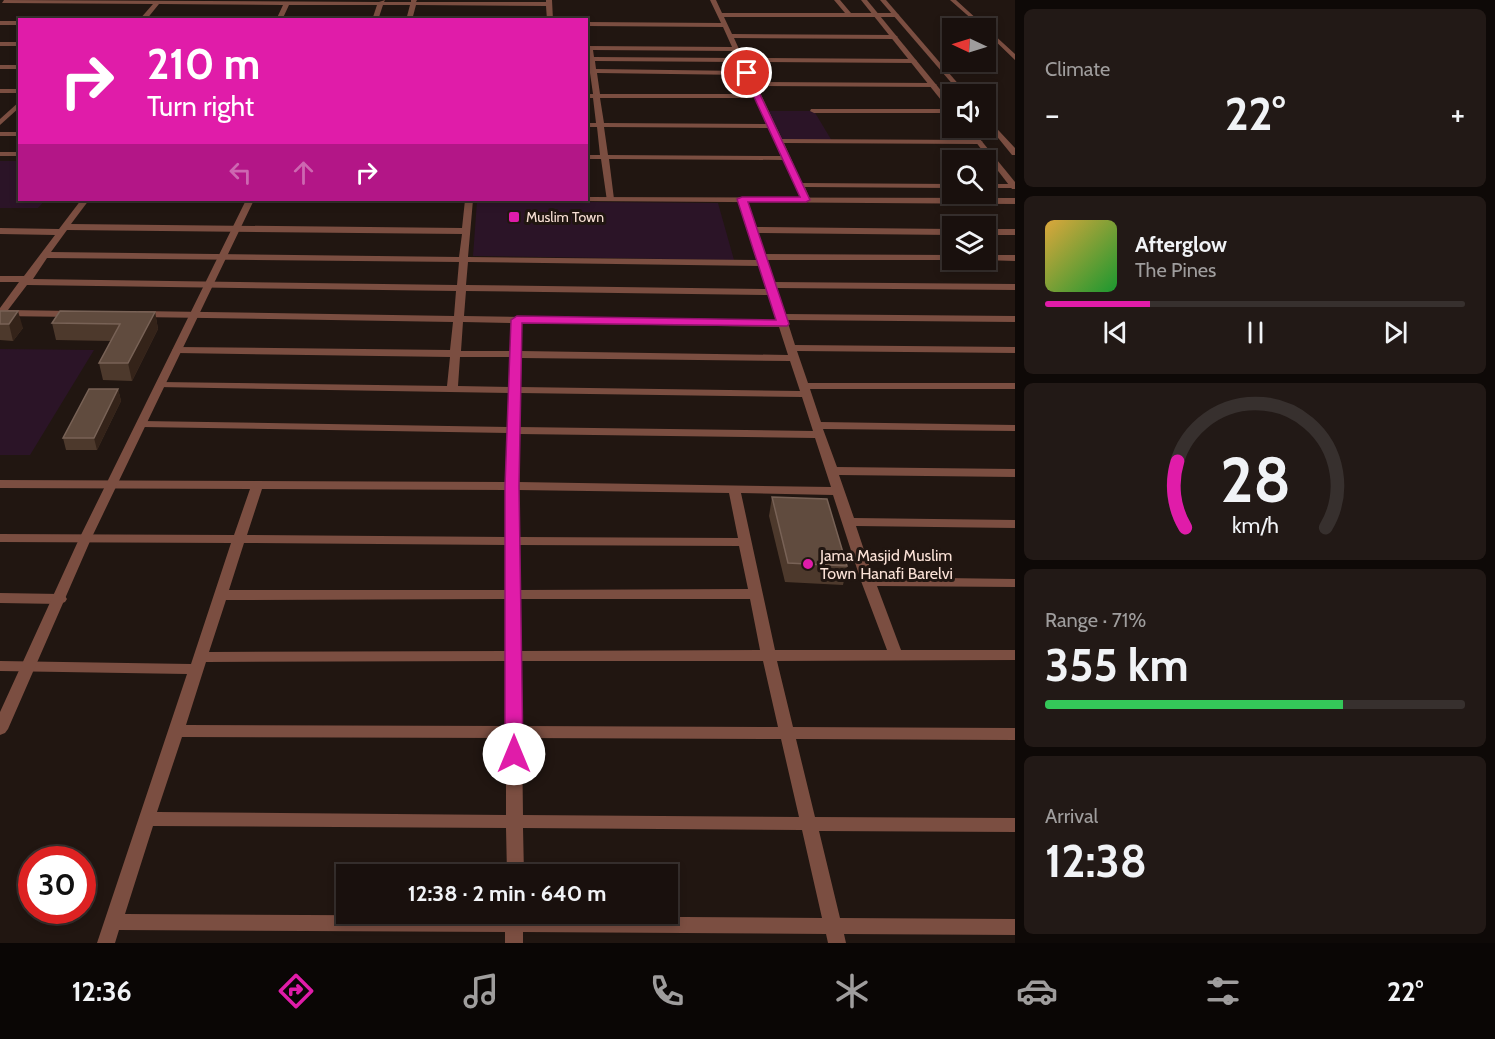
<!DOCTYPE html>
<html lang="en">
<head>
<meta charset="utf-8">
<style>
  body { margin:0; font-family:Cabin,sans-serif; background:#221916; color:#f1f3f6; height:100vh; display:flex; flex-direction:column; font-size:22px; white-space:nowrap }
  * { box-sizing:border-box; margin:0 }
  p { font-size:20px; color:#9f9d9d }
  .icon { flex:none; width:33px; height:33px; fill:none; stroke:currentColor; stroke-width:2; stroke-linecap:round; stroke-linejoin:round }
  .map { position:relative; flex:1; overflow:hidden }
  .side { display:flex; flex-direction:column; gap:9px; padding:9px; background:#0e0907; width:480px }
  .side>* { flex:none }
  .top-card { position:absolute; left:18px; top:18px; width:570px; height:183px; border-radius:0px; box-shadow:0 3px 9px #0003,0 0 0 2px #37302e; background:#e01ca9; color:#fff; overflow:hidden }
  .needle { width:39px; rotate:274deg }
  .tools { position:absolute; left:942px; top:18px; display:grid; gap:12px }
  .tools a { display:grid; place-items:center; width:54px; height:54px; border-radius:0px; background:#19100d; box-shadow:0 3px 9px #0003,0 0 0 2px #37302e; font-size:30px }
  .speed { position:absolute; left:18px; top:846px; display:flex; gap:12px; font-size:30px; font-weight:700; text-align:center }
  .speed>* { display:grid; place-content:center; width:78px; height:78px; border-radius:50%; background:#19100d; box-shadow:0 3px 9px #0003,0 0 0 2px #37302e; line-height:1 }
  .speed .limit { border:9px solid #d22; background:#fff; color:#111 }
  .pin { position:absolute; display:grid; place-items:center; width:51px; height:51px; color:#fff; margin:-26px; border:3px solid #fff; border-radius:50%; box-shadow:0 2px 6px #0007 }
  .me { position:absolute; width:66px; margin:-33px; rotate:0deg; stroke-linejoin:round; filter:drop-shadow(0 0 4px #0008) }
  .turn { display:flex; align-items:center; gap:21px; height:126px; padding:0 30px; font-size:27px }
  .turn .icon { width:78px; height:78px; stroke-width:2.5 }
  .turn b { display:block; font-size:42px; line-height:51px }
  .lanes { display:flex; align-items:center; height:57px; padding:0 30px; background:#0003; justify-content:center; gap:30px; direction:ltr }
  .lanes .off { opacity:.35 }
  .big { font-size:45px; font-weight:700; line-height:1.1 }
  .side .widget { flex:1; display:flex; flex-direction:column; justify-content:center; gap:9px; min-width:0; padding:0 21px; border-radius:9px; background:#221916 }
  .side .dial { align-items:center; gap:0 }
  .dial svg { height:156px; overflow:visible; fill:none; stroke:#37302e; stroke-width:7; stroke-linecap:round; text-anchor:middle }
  .dial text { fill:#f1f3f6; stroke:none }
  .song { display:flex; align-items:center; gap:18px }
  .cover { width:72px; height:72px; border-radius:9px; background:linear-gradient(135deg,hsl(40 70% 55%),hsl(130 70% 35%)) }
  .played { height:6px; border-radius:3px; background:linear-gradient(90deg,#e01ca9 25%,#37302e 25%) }
  .keys { display:flex; justify-content:space-around; direction:ltr }
  .heat { display:flex; justify-content:space-between; align-items:center; font-size:33px; direction:ltr }
  .charge { height:9px; border-radius:4px; background:linear-gradient(90deg,#34c759 71%,#37302e 0) }
  .trip { position:absolute; left:336px; top:864px; width:342px; height:60px; border-radius:0px; background:#19100d; box-shadow:0 3px 9px #0003,0 0 0 2px #37302e; font-weight:700; line-height:60px; text-align:center }
  .tab-bar { display:flex; height:96px; justify-content:space-around; align-items:center; background:#0a0605; color:#9f9d9d }
  .tab-bar .icon { width:42px; height:42px }
  .tab-bar .selected { color:#e01ca9 }
  .tab-bar b { font-size:27px; color:#f1f3f6 }
  main { display:flex; flex:1; min-height:0 }
  .map>svg:first-child { display:block }
  .green { fill:#2b1427 }
  .lines { fill:none; stroke-linecap:round; stroke-linejoin:round }
  .minor { fill:#7b4e41; fill-rule:evenodd }
  .tertiary { fill:#7b4e41; fill-rule:evenodd }
  .wall { fill:#4d392c }
  .shaded-wall { fill:#342319 }
  .building { fill:#604b3e; stroke:#786256; stroke-width:1.5 }
  .route { fill:#e01ca9; stroke:#92126e; stroke-width:1.5 }
  .poi-dot { fill:#e01ca9; stroke:#211611; stroke-width:2 }
  .labels { text-anchor:middle; stroke-width:6; stroke-linejoin:round; paint-order:stroke }
  .far-poi-label { font-size:14px; fill:#fae1d6; stroke:#211611; text-anchor:start }
  .poi-label { font-size:16px; fill:#fae1d6; stroke:#211611; text-anchor:start }
</style>
</head>
<body>
<main>
<div class="map">
<svg width="1015" height="943" viewBox="0 0 1015 943">
  <rect width="100%" height="100%" fill="#211611"/>
  <g class="green">
    <polygon points="765,111 814,111 832,141 778,141"/>
    <polygon points="0,161 19,161 20,200 45,200 38,208 0,208"/>
    <polygon points="477,201 718,203 734,260 473,256"/>
    <polygon points="0,349 94,350 30,455 0,455"/>
  </g>
  <g class="lines">
    <g class="minor">
      <polygon points="4,0 379,2 385,0 384,2 411,2 411,0 417,0 416,2 546,2 546,0 552,0 553,20 547,20 546,6 416,5 412,20 406,20 410,5 383,5 378,20 372,20 377,5 289,5 282,20 276,20 283,5 159,4 146,20 139,20 153,4 2,3"/>
      <path d="M710 0H716L722 13H845L834 0H840L851 13H896L899 15 896 17H724L732 34 895 35 898 37 895 39 734 38 743 58 914 59 917 61 914 63 745 62 755 82 934 83 937 85 934 87 757 86 782 139 979 140 983 142 979 144 784 143 802 183 952 184V188L805 187 810 199 806 201 802 199 784 160 609 159 614 199 607 201 601 159H586V155H600L597 127H586V123H596L593 98H586V94H593L590 73H586V69H590L586 46 732 47 723 27 586 26V22L721 23ZM593 50 734 51 737 58 594 57ZM595 61 739 62 743 71 596 69ZM597 73 745 75 753 94H600ZM600 98H755L767 124 604 123ZM604 127 769 128 782 156 608 155Z"/>
      <polygon points="950,0 956,0 1015,54 1015,60 986,32 986,28 982,28"/>
      <rect x="0" y="21" width="20" height="4"/>
      <rect x="0" y="42" width="20" height="4"/>
      <rect x="0" y="65" width="20" height="4"/>
      <rect x="0" y="89" width="20" height="4"/>
      <polygon points="20,101 20,107 0,125 0,119"/>
      <polygon points="811,109 952,109 952,113 814,113 810,111"/>
      <rect x="0" y="132" width="20" height="4"/>
      <rect x="986" y="184" width="29" height="4"/>
      <path d="M739 197 746 199 756 227 952 229V235L757 233 765 254 952 255V260H956H767L774 282 1015 284V290L776 288 785 314 1015 316V322L787 320 795 345 1015 347V353L797 351 808 383H1015V389H810L821 422 1015 425V431L823 429 837 467 1015 469V477L839 475 854 518 1015 520V528L856 526 873 577 1015 579V587L877 586 901 650H1015V660L777 661 793 727 1015 728V740L796 739 815 817 1015 818V832L819 831 840 918 1015 919V935L844 934 846 943H828L826 934 523 932V943H505V932L119 930 115 943H97L187 674 0 671V661L191 664 231 543 0 542V534L234 535 250 489 0 488V480L506 482 508 433 142 427 136 424 142 421 508 427 509 393 157 387 156 385 161 382 447 386 450 357 177 353 172 350 177 347 450 350 453 322 139 317 134 314 139 311 454 316 456 291 27 285 8 310 74 311 79 314 74 317 0 316V308L19 282H0V276H24L55 235 0 234V228L59 229 81 200H89L71 224 462 228 465 200H473L468 257 758 260 738 199ZM67 230 462 234 459 257 51 252ZM47 258 459 262 457 285 33 279ZM468 262 759 266 767 289 466 285ZM466 291 769 295 777 321 464 316ZM463 322 512 323 511 351H461ZM522 323 779 327 788 355 521 351ZM460 357H511L510 387 458 386ZM521 358 790 361 800 391 520 387ZM520 393 802 397 813 431 519 427ZM519 434 815 438 831 487 518 482ZM262 489 506 490V537L247 535ZM518 490 729 493 738 538 519 537ZM741 493 833 495 861 581 887 650H775ZM244 543 506 545V590H229ZM519 545 739 546 748 589 520 590ZM506 599V651L209 652 226 600ZM520 599H750L760 650 520 651ZM506 661V726L186 725 206 662ZM521 661H763L778 727 522 726ZM182 737 506 738V815L157 812ZM522 738 781 739 799 817 523 815ZM153 826 506 828 507 874H524L523 828 802 830 822 918 524 916V914H506V916L125 914Z"/>
      <rect x="986" y="229" width="29" height="6"/>
      <polygon points="986,255 1015,255 1015,261 983,260 986,260"/>
      <polygon points="0,593 60,594 65,596 67,599 65,602 60,604 0,603"/>
    </g>
    <g class="tertiary">
      <polygon points="861,0 867,0 952,104 952,110 949,110"/>
      <polygon points="880,0 886,0 967,94 961,94"/>
      <polygon points="986,117 1015,148 1015,155 1012,155 986,123"/>
      <polygon points="965,128 971,128 1015,182 1015,189 1012,189"/>
      <rect x="0" y="152" width="20" height="4"/>
      <polygon points="586,197 1015,198 1015,204 583,201 582,200 586,200"/>
      <polygon points="246,200 254,200 91,539 8,729 5,733 0,735 0,712 79,539"/>
    </g>
  </g>
  <g class="wall">
    <polygon points="0,311 23,328 13,341 0,340"/>
    <polygon points="155,312 158,329 132,381 103,380 99,363 111,341 56,340 52,323"/>
    <polygon points="118,389 121,401 97,450 66,450 63,438"/>
    <polygon points="772,497 847,566 843,585 785,582 769,516"/>
  </g>
  <g class="shaded-wall">
    <polygon points="18,311 23,328 13,341 9,324"/>
    <polygon points="155,312 158,329 132,381 128,363"/>
    <polygon points="118,389 121,401 97,450 94,438"/>
  </g>
  <g class="building">
    <polygon points="0,311 18,311 9,324 0,324"/>
    <polygon points="60,311 155,312 128,363 99,363 120,324 52,323"/>
    <polygon points="89,389 118,389 94,438 63,438"/>
    <polygon points="772,497 827,499 847,566 788,563"/>
  </g>
  <polygon class="route" points="747,70 750,73 810,200 806,202 748,202 789,324 787,326 522,323 519,486 523,754 521,759 514,761 508,759 505,754 505,486 511,320 517,316 776,320 737,199 742,197 800,197 743,73"/>
  <g class="poi-dot">
    <rect x="508" y="211" width="12" height="12" rx="3"/>
    <circle cx="808" cy="564" r="6"/>
  </g>
  <g class="labels">
    <g class="far-poi-label">
      <text x="526" y="222">Muslim Town</text>
    </g>
    <g class="poi-label">
      <text x="820" y="561">Jama Masjid Muslim<tspan x="820" dy="18">Town Hanafi Barelvi</tspan></text>
    </g>
  </g>
</svg>
<div class="tools">
<a><svg class="needle" viewBox="-14 -14 28 28"><path d="M0-13l5 13h-10z" fill="#e53935"/><path d="M0 13l5-13h-10z" fill="#9f9d9d"/></svg></a>
<a><svg class="icon" aria-label="sound" viewBox="0 0 24 24"><path d="M4 9h4l5-4v14l-5-4H4zM17 9q2 3 0 6"/></svg></a>
<a><svg class="icon" aria-label="search" viewBox="0 0 24 24"><circle cx="10" cy="10" r="6"/><path d="M15 15l6 6"/></svg></a>
<a><svg class="icon" aria-label="layers" viewBox="0 0 24 24"><path d="M12 4l9 5-9 5-9-5zM3 14l9 5 9-5"/></svg></a>
</div>
<div class="speed"><div class="limit">30</div></div>
<div class="pin" style="left:747px;top:73px;background:#d93025"><svg class="icon" aria-label="arrive" viewBox="0 0 24 24"><path d="M6 21V4h12l-3 4 3 4H6"/></svg></div>
<svg class="me" style="left:514px;top:754px" viewBox="-20 -20 40 40"><circle r="19" fill="#fff"/><path d="M0-13L10 11 0 6-10 11z" fill="#e01ca9"/></svg>
<div class="trip">12:38 · 2 min · 640 m</div>
<div class="top-card">
<div class="turn"><svg class="icon" aria-label="right" viewBox="0 0 24 24"><path d="M7 20v-9h11M14 6l5 5-5 5"/></svg><div><b>210 m</b>Turn right</div></div>
<div class="lanes"><svg class="icon off" aria-label="left" viewBox="0 0 24 24"><path d="M17 20v-9H6M10 6l-5 5 5 5"/></svg><svg class="icon off" aria-label="ahead" viewBox="0 0 24 24"><path d="M12 20V5M6 11l6-6 6 6"/></svg><svg class="icon" aria-label="right" viewBox="0 0 24 24"><path d="M7 20v-9h11M14 6l5 5-5 5"/></svg></div>
</div>
</div>
<section class="side">
<div class="widget"><p>Climate</p>
<div class="heat"><a>−</a><b class="big">22°</b><a>+</a></div>
</div>
<div class="widget">
<div class="song"><i class="cover"></i><div><b>Afterglow</b><p>The Pines</p></div></div>
<div class="played"></div>
<div class="keys"><svg class="icon" aria-label="previous" viewBox="0 0 24 24"><path d="M18 5L8 12l10 7zM5 5v14"/></svg><svg class="icon" aria-label="pause" viewBox="0 0 24 24"><path d="M8 5v14M16 5v14"/></svg><svg class="icon" aria-label="next" viewBox="0 0 24 24"><path d="M6 5l10 7-10 7zM19 5v14"/></svg></div>
</div>
<div class="widget dial"><svg viewBox="0 0 100 80">
<path d="M14 69A42 42 0 1 1 86 69"/>
<path d="M14 69A42 42 0 0 1 10 35" stroke="#e01ca9"/>
<text x="50" y="56" font-size="32" font-weight="700">28</text>
<text x="50" y="72" font-size="11">km/h</text>
</svg></div>
<div class="widget"><p>Range · 71%</p><b class="big">355 km</b><div class="charge"></div></div>
<div class="widget"><p>Arrival</p><b class="big">12:38</b></div>
</section>
</main>
<nav class="tab-bar">
<b>12:36</b>
<svg class="icon selected" aria-label="directions" viewBox="0 0 24 24"><path d="M12 3l9 9-9 9-9-9zM9 14v-3h6M13 9l2 2-2 2"/></svg>
<svg class="icon" aria-label="music" viewBox="0 0 24 24"><path d="M9 18V5l10-2v13"/><circle cx="6" cy="18" r="3"/><circle cx="16" cy="16" r="3"/></svg>
<svg class="icon" aria-label="phone" viewBox="0 0 24 24"><path d="M5 4h4l2 5-3 2q2 4 5 5l2-3 5 2v4C11 20 4 13 5 4z"/></svg>
<svg class="icon" aria-label="climate" viewBox="0 0 24 24"><path d="M12 3v18M4 7l16 10M4 17L20 7"/></svg>
<svg class="icon" aria-label="car" viewBox="0 0 24 24"><path d="M5 17H2v-5l4-1 3-4h7l3 4 3 1v5h-3M9 17h6M6 11h13"/><circle cx="7" cy="17" r="2"/><circle cx="17" cy="17" r="2"/></svg>
<svg class="icon" aria-label="filters" viewBox="0 0 24 24"><path d="M4 7h16M4 17h16"/><circle cx="9" cy="7" r="2"/><circle cx="15" cy="17" r="2"/></svg>
<b>22°</b>
</nav>
</body>
</html>
